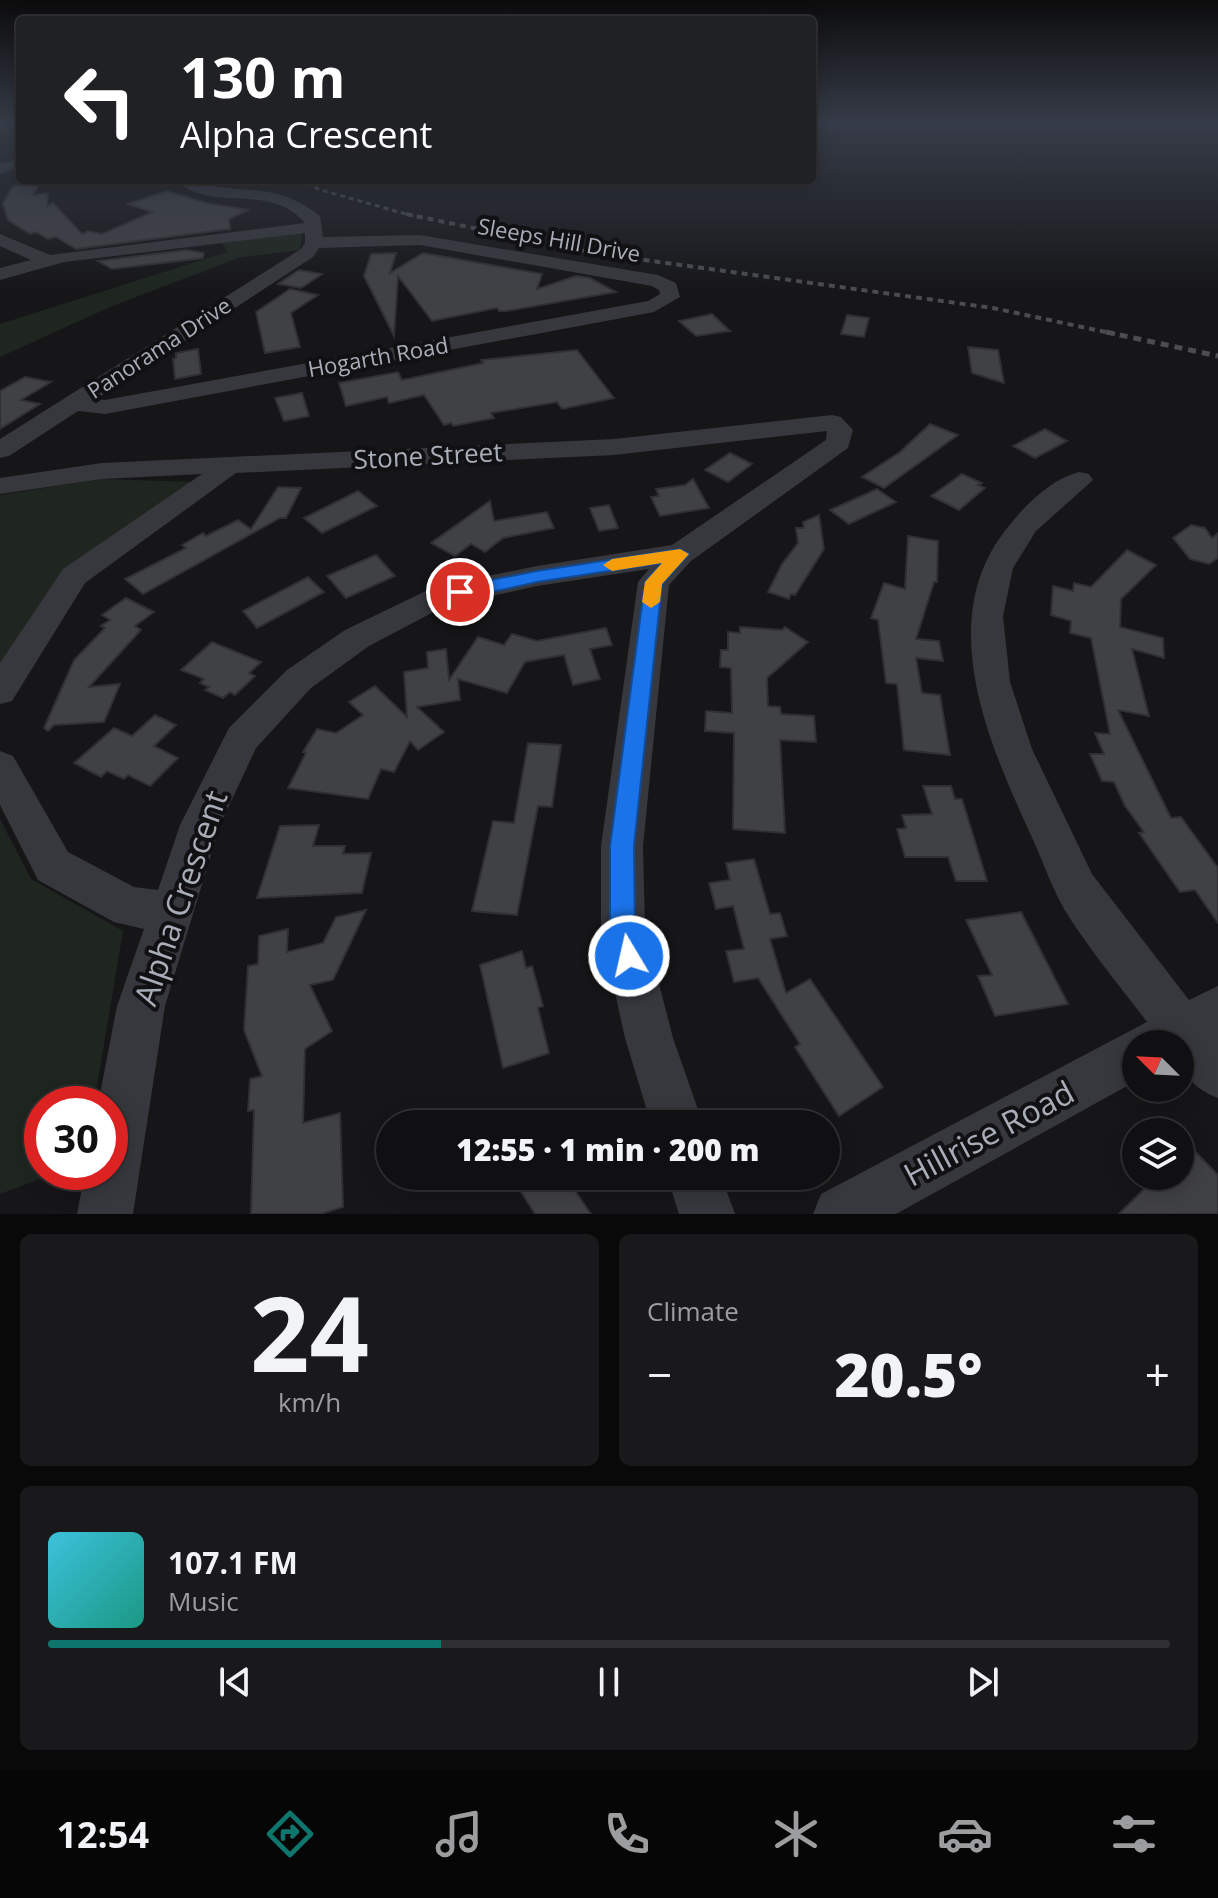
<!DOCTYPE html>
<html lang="en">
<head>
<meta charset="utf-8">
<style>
  body { margin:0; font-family:"Open Sans",sans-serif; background:#19191b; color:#f1f3f6; height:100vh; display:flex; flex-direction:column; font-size:30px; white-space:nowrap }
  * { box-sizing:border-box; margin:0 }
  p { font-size:26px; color:#9c9d9f }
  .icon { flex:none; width:44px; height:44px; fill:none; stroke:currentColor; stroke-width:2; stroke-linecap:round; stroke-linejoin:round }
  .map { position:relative; height:1214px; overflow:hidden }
  .details { display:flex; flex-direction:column; gap:20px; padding:20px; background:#09090a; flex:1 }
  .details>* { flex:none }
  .hud { position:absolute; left:16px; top:16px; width:800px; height:168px; border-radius:8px; box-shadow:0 4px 20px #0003,0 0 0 2px #303032; background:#202124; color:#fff; overflow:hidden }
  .needle { width:52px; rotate:294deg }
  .buttons { position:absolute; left:1122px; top:1030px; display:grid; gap:16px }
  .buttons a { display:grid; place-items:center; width:72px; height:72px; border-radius:50%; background:#101012; box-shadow:0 4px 20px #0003,0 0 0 2px #303032; font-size:40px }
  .speed { position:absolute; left:24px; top:1086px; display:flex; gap:16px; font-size:40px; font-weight:700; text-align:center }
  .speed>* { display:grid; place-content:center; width:104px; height:104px; border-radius:50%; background:#101012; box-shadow:0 4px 20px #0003,0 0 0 2px #303032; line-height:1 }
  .speed .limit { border:12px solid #d22; background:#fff; color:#111 }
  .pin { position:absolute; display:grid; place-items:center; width:68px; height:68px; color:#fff; margin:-34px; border:4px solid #fff; border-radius:50%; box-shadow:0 2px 8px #0007 }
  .me { position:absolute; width:88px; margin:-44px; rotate:351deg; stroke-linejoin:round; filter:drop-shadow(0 0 6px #0008) }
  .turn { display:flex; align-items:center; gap:28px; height:168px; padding:0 32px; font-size:36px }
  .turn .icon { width:104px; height:104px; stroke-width:2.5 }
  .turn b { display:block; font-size:56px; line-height:68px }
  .big { font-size:60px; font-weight:800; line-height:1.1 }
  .details .tile { flex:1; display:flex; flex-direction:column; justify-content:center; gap:12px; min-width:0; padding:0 28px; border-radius:12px; background:#19191b }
  .details .dial { align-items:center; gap:0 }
  .dial b { font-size:104px; line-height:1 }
  .song { display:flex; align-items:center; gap:24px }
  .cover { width:96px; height:96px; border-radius:12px; background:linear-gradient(135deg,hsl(190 70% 55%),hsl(170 70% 35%)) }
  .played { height:8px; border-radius:4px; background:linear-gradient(90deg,#0f766e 35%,#303032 35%) }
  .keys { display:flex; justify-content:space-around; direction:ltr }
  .heat { display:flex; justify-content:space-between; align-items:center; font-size:44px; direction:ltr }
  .details .tiles { flex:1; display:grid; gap:20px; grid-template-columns:1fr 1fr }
  .tile:last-child { grid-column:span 2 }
  .trip { position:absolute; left:376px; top:1110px; width:464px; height:80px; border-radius:40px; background:#101012; box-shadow:0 4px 20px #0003,0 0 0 2px #303032; font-weight:800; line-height:80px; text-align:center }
  .tab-bar { display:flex; height:128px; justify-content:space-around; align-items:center; background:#060607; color:#9c9d9f }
  .tab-bar .icon { width:56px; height:56px }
  .tab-bar .active { color:#0f766e }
  .tab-bar b { font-size:36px; color:#f1f3f6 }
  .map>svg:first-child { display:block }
  .green { fill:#1e261f }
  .building { fill:#404145; stroke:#303034; stroke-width:2 }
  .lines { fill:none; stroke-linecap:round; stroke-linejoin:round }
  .minor { fill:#37383d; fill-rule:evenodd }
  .rail-far2 { stroke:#4a4c52; stroke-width:3; stroke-dasharray:5 4; stroke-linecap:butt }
  .rail-far1 { stroke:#4a4c52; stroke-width:4; stroke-dasharray:6 5; stroke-linecap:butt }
  .rail { stroke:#4a4c52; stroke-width:5; stroke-dasharray:8 6; stroke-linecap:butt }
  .route { fill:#1a73e8; stroke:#114b97; stroke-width:2 }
  .slow { fill:#f59e0b }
  .labels { text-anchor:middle; stroke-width:8; stroke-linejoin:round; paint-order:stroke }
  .far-street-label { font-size:22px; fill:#a8adb8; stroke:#111113 }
  .street-label { font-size:26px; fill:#a8adb8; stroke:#111113 }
  .near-street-label { font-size:32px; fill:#a8adb8; stroke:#111113 }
</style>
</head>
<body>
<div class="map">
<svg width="1218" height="1214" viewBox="0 0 1218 1214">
  <rect width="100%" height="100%" fill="#161618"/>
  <g class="green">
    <polygon points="302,233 300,250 241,257 110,307 0,357 0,324 227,252 222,243"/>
    <polygon points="102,479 197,482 72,565 0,677 0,495"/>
    <polygon points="0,819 31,879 123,931 94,1104 42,1104 42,1172 59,1172 0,1194"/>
  </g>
  <g class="building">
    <polygon points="39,184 33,195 48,193 47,206 53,203 82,234 88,231 102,234 153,212 128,204 167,191 207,203 248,210 229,219 230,229 76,249 56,237 48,239 36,232 30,234 8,220 3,203 13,186"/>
    <polygon points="186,250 204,253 203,258 112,269 98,261"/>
    <polygon points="396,253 390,273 423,253 542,274 537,289 576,276 590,278 616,292 506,311 499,311 497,308 432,321 398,276 394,336 364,276 371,254"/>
    <polygon points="299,270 322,274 301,288 278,284"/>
    <polygon points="290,289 318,295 291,313 300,347 265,353 256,312"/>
    <polygon points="712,314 730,331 696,336 679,321"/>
    <polygon points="847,315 869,318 864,337 841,334"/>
    <polygon points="968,347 998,350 1004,383 972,373"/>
    <polygon points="198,349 201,374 175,379 173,359 176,358 176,353"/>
    <polygon points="577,350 614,398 562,409 557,402 491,413 494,418 453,426 451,423 444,425 424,395 389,403 387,397 346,406 339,383 398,372 402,380 483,363 481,360"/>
    <polygon points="25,377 51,382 21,400 40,404 0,429 0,391"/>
    <polygon points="302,393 309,416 284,421 275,398"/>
    <polygon points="930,424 958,435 884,488 862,477 900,452"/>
    <polygon points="1045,429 1067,441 1035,458 1013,446"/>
    <polygon points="730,453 752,464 728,482 705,470"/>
    <polygon points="962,474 982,483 978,485 985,488 959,510 931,496"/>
    <polygon points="693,479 709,508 660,516 651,497 659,496 656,489 685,485"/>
    <polygon points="278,487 301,488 286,518 280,518 143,594 125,579 186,548 182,545 203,533 206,536 238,520 251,529"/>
    <polygon points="877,489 896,502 849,524 830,510"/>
    <polygon points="358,491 377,506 322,533 304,518"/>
    <polygon points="490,501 494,521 547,512 554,528 503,538 485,552 471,544 455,556 431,543"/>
    <polygon points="609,505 618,528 599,531 590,508"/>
    <polygon points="819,515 824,549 795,595 791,594 789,599 768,592 782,564 798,543 796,528 804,528 803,522"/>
    <polygon points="1191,525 1205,528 1212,538 1218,533 1218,558 1209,564 1190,559 1173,538"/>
    <polygon points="908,536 938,541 937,582 934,582 916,639 939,641 943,661 916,658 922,693 940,695 950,755 904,750 897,684 886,683 878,620 871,618 884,583 905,589"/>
    <polygon points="1127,550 1156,565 1121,599 1120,627 1163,638 1164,658 1132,649 1149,716 1118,710 1171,818 1181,817 1218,868 1218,923 1195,890 1180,892 1139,833 1144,832 1125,806 1114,782 1102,781 1090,754 1104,754 1095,733 1110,734 1091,638 1070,633 1071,621 1051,615 1053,586 1073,591 1074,583 1091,587"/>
    <polygon points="376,555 395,576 346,598 327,576"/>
    <polygon points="308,577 324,592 257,628 243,611"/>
    <polygon points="126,598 154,612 135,626 141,630 89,687 120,684 104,722 54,725 48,731 44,728 74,660 105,628 101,626 110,620 102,615"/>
    <polygon points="740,627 782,630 785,627 808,642 767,678 768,706 780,707 781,714 814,716 816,742 780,740 785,833 733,829 734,733 705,731 706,711 732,713 731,668 720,667 721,650 728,650 728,632 740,633"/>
    <polygon points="606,628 612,645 590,649 600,679 573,685 564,655 525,662 507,693 458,679 460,700 417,707 444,732 418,750 410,741 394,772 381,769 368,799 288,788 306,753 303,752 317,729 336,733 363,715 349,702 375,686 407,717 404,672 428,668 427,652 446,649 449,680 478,637 504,645 512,634 537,641"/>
    <polygon points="212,642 261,662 249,673 255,676 235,695 230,692 223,698 205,690 209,687 200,683 204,679 181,670"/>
    <polygon points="155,715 176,725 154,746 178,758 150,786 128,775 124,779 107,771 101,777 74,763 114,728 132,736"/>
    <polygon points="528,743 561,745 552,807 538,806 517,915 472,911 493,821 514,823"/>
    <polygon points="923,786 951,786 955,799 962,799 987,881 956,881 948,857 905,857 897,829 906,828 902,815 932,814"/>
    <polygon points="319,825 313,846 345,846 343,854 371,853 362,893 257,898 280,826"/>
    <polygon points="754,859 770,914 780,913 787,936 770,939 786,993 810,979 883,1087 839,1116 795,1047 800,1044 758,978 734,982 726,951 744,949 733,906 716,909 709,883 730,880 726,863"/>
    <polygon points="366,910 333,980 310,985 332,1031 305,1049 303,1123 340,1113 343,1207 321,1214 251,1214 254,1110 248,1111 250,1079 262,1076 244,1030 248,966 258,964 259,936 288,929 287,952 323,943 336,917"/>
    <polygon points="1021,912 1068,1004 995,1016 978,976 992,975 966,920"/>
    <polygon points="522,951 526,968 532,966 543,1006 538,1008 549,1053 503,1068 480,965"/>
    <polygon points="1180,1136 1218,1175 1218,1214 1119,1214 1157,1176 1180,1176"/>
    <polygon points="511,1176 565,1176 591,1214 535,1214"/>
  </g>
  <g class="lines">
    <g class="minor">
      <polygon points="20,158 20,167 0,174 0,164"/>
      <path d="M176 180C192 180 204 185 219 187 262 192 284 188 320 216L323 237 420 235 658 275 676 283 680 297 654 312 105 414 78 411 9 456 0 458V439L301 249 305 243V233L64 262 0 280V268L31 260 0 246V234L50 255 305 223C270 181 211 214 176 180ZM420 245 652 286 659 290 660 294 648 301 105 400 96 399 313 257 319 248Z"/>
      <polygon points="832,415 841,417 853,430 848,448 691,561 669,585 643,846 645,929 673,1038 703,1124 651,1124 625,1038 601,929 601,846 638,582 649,569 537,586 443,607 369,646 311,688 256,748 220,825 165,1006 133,1214 77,1214 85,1172 110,1172 110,1104 98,1104 117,1006 144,929 114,922 38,880 0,805 0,751 13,756 68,852 134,887 158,890 180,825 229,728 287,670 345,630 434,587 537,566 672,545 826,440 827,431 614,455 236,473 85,583 12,701 0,704 0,663 63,569 202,474 102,479 0,494 0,478 102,463 614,439"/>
      <path d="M1079 472 1089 474 1093 480 1036 531 1013 568 1003 616 1010 682 1032 749 1092 874 1189 1000 1218 986V1098C1191 1087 1180 1073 1180 1044H1136V1081L896 1214H813L821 1194 1147 1022C1119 985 1088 948 1064 909 1050 884 1041 856 1029 831 987 739 934 617 1008 527 1025 505 1051 479 1079 472Z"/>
      <polygon points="667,1176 721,1176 735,1214 679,1214"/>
    </g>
    <polyline class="rail-far2" points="298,180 321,190 413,216"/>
    <polyline class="rail-far1" points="406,214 594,253 993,308 1115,334"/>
    <polyline class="rail" points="1106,332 1218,356"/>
  </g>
  <linearGradient id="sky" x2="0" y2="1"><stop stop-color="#0c0c0d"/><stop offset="0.42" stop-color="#363c48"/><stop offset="1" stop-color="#363c48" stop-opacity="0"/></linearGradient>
  <rect width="1218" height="293" fill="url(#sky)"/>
  <polygon class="route" points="680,549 689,554 662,584 634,846 635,929 642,956 638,965 629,969 620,965 610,929 610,846 645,582 662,563 537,582 460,599 451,592 460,586 537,571"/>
  <polygon class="slow" points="680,549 689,554 662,584 660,602 651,608 642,602 645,582 662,563 612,571 603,565 612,559"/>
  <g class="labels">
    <g class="far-street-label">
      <text transform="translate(559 240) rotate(10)" y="8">Sleeps Hill Drive</text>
      <text transform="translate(159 348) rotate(-33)" y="8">Panorama Drive</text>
      <text transform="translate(378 357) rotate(-10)" y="8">Hogarth Road</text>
    </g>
    <g class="street-label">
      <text transform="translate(428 456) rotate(-3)" y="9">Stone Street</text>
    </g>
    <g class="near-street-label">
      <text transform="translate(181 898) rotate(-71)" y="11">Alpha Crescent</text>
      <text transform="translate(989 1134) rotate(-28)" y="11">Hillrise Road</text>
    </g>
  </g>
</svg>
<div class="buttons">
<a><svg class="needle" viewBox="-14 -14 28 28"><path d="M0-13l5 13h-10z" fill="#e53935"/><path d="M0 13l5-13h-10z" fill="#9c9d9f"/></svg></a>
<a><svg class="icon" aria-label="layers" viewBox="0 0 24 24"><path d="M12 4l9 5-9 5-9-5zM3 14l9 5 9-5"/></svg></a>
</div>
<div class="speed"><div class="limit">30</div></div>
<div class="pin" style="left:460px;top:592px;background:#d93025"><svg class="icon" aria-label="arrive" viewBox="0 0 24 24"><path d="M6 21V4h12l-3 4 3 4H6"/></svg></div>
<svg class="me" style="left:629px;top:956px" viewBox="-20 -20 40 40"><circle r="17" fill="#1a73e8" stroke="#fff" stroke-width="3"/><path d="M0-11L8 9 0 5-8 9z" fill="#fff"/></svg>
<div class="trip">12:55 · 1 min · 200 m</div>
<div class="hud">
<div class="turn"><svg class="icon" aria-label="left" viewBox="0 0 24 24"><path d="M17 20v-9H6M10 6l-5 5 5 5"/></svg><div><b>130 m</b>Alpha Crescent</div></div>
</div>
</div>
<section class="details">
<div class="tiles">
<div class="tile dial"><b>24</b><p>km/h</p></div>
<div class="tile"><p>Climate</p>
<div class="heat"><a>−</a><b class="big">20.5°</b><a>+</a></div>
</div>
<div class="tile">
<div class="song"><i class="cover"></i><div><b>107.1 FM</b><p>Music</p></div></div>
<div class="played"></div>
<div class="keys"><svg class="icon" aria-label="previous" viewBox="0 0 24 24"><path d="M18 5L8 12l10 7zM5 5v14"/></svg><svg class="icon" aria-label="pause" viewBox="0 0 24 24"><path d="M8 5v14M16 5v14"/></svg><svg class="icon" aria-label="next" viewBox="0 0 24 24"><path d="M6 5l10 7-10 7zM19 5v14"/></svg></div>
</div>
</div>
</section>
<nav class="tab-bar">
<b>12:54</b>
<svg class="icon active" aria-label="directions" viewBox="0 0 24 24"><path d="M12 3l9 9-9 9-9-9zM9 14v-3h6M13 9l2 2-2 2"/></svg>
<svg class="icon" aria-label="music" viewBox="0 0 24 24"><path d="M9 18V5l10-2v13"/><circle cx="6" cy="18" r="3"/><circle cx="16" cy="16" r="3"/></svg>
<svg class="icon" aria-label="phone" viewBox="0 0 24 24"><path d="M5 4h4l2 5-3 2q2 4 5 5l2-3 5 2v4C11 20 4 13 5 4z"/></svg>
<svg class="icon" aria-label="climate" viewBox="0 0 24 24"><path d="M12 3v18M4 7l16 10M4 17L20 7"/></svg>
<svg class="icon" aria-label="car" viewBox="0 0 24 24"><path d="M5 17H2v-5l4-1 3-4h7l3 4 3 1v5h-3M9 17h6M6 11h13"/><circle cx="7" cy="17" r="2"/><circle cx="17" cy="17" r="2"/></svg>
<svg class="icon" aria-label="filters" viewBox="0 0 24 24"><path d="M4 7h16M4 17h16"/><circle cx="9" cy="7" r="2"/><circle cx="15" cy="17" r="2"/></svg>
</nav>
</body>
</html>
